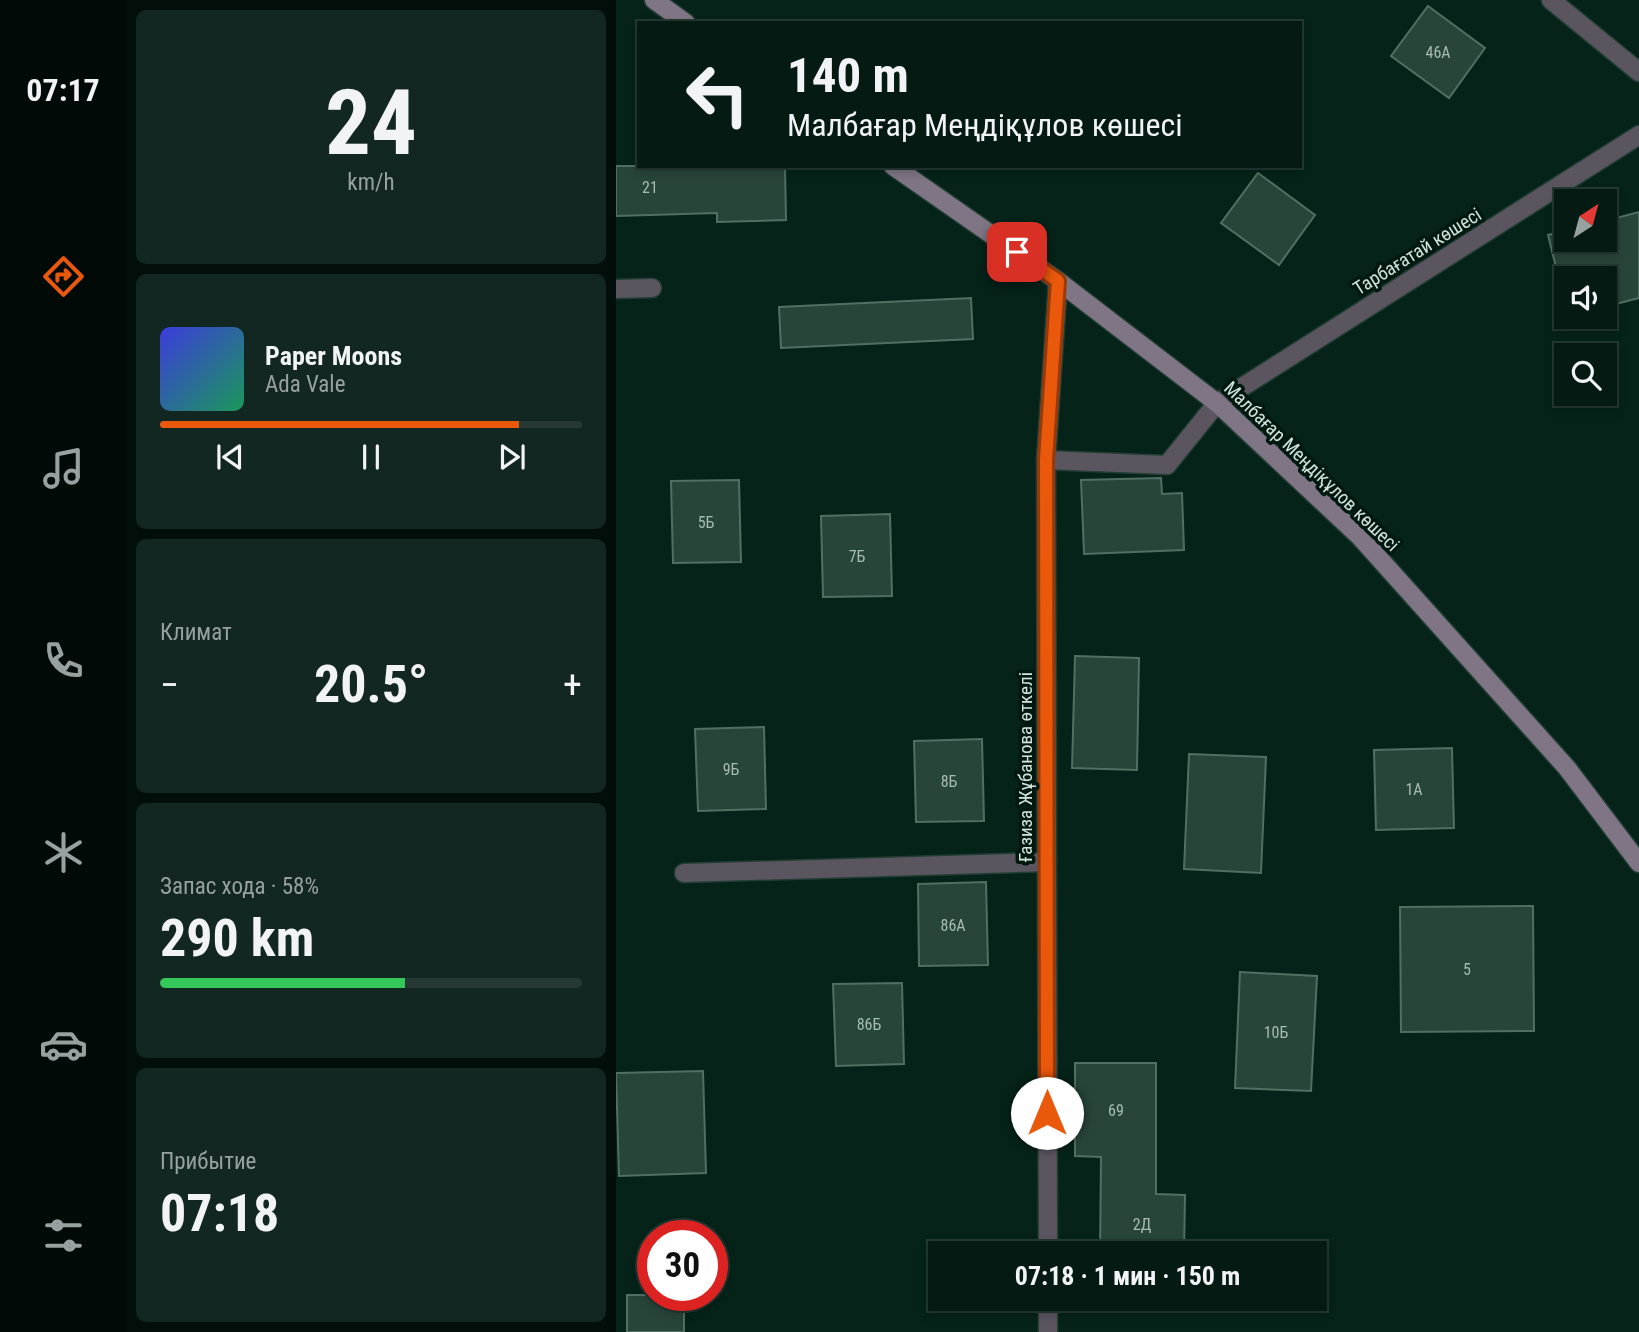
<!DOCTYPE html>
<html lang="ru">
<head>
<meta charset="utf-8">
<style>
  body { margin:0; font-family:"Roboto Condensed",sans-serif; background:#122721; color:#f1f3f6; height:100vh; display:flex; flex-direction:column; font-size:26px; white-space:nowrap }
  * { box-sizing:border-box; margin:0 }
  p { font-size:23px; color:#97a1a0 }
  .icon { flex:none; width:38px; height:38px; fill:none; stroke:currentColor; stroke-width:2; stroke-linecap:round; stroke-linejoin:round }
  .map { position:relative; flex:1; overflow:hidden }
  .side { display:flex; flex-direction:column; gap:10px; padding:10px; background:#020e0a; width:490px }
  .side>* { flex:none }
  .guide { position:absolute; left:21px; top:21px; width:665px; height:147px; border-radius:0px; box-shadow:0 4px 10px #0003,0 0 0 2px #253833; background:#041a13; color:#f1f3f6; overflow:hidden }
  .needle { width:46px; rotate:36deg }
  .tools { position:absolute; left:938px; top:189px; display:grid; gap:14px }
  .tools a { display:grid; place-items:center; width:63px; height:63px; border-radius:0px; background:#041a13; box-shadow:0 4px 10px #0003,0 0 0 2px #253833; font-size:35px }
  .speed { position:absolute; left:21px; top:1220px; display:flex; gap:14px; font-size:35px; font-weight:700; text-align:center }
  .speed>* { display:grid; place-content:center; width:91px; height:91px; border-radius:50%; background:#041a13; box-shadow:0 4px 10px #0003,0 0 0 2px #253833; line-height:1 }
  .speed .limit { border:10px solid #d22; background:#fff; color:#111 }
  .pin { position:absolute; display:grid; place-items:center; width:60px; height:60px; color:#fff; margin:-30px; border-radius:14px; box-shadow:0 4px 10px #0006 }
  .me { position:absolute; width:77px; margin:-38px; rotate:0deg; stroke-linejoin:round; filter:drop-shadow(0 0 5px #0008) }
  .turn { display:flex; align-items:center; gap:24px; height:147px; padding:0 35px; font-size:32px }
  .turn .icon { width:91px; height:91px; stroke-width:2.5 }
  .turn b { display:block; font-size:49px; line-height:60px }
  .big { font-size:52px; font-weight:700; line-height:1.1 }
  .side .tile { flex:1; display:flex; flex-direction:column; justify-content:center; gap:10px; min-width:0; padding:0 24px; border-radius:10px; background:#122721 }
  .side .dial { align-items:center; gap:0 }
  .dial b { font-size:91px; line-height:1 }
  .song { display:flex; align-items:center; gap:21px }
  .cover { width:84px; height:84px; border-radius:10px; background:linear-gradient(135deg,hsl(240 70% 55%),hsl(150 70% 35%)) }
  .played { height:7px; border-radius:4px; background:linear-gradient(90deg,#ea580c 85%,#253833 85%) }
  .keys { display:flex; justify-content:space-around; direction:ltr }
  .heat { display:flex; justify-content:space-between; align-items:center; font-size:38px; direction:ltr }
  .charge { height:10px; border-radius:5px; background:linear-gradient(90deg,#34c759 58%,#253833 0) }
  .trip { position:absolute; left:312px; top:1241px; width:399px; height:70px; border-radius:0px; background:#041a13; box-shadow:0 4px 10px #0003,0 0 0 2px #253833; font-weight:700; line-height:70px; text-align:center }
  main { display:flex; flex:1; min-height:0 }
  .menu { display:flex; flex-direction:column; width:126px; justify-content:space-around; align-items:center; background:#020a08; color:#97a1a0 }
  .menu .icon { width:49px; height:49px }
  .menu .selected { color:#ea580c }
  .menu b { font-size:32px; color:#f1f3f6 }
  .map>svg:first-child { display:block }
  .building { fill:#28453a; stroke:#517063; stroke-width:2 }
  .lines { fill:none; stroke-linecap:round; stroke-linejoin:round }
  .lane-casing { stroke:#223e34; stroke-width:21 }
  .street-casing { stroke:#223e34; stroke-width:21 }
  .secondary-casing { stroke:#223e34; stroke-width:21 }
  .lane { stroke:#5b555f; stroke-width:18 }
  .street { stroke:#5b555f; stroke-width:18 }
  .secondary { stroke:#7f7585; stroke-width:18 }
  .route-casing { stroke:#983908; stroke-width:18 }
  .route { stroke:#ea580c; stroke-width:12 }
  .labels { text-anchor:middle; stroke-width:7; stroke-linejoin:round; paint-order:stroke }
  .number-label { font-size:16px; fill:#a8bcb3 }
  .street-label { font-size:19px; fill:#d2e3db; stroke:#001910 }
</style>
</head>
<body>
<main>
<nav class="menu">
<b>07:17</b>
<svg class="icon selected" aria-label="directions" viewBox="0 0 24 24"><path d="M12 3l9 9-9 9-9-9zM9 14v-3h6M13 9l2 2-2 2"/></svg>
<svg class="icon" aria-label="music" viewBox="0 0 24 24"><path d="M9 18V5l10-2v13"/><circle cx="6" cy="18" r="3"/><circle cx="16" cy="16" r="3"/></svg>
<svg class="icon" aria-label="phone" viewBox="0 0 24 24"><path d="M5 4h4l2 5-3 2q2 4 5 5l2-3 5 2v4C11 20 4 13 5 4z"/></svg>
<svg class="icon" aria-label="climate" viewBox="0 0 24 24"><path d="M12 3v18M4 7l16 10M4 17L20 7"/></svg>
<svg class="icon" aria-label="car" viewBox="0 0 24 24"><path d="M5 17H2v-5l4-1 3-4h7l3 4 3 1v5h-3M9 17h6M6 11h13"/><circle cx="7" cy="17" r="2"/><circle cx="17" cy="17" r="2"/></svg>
<svg class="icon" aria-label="filters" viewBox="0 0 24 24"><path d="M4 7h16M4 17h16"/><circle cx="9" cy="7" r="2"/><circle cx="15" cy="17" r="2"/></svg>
</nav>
<section class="side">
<div class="tile dial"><b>24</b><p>km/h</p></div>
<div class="tile">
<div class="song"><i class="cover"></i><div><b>Paper Moons</b><p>Ada Vale</p></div></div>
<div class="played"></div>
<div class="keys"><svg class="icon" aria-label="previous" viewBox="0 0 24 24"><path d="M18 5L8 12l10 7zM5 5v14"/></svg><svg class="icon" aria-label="pause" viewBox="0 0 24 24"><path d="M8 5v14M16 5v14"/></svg><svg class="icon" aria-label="next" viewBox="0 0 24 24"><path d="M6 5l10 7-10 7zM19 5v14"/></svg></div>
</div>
<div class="tile"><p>Климат</p>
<div class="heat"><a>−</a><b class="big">20.5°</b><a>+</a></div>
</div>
<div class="tile"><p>Запас хода · 58%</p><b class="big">290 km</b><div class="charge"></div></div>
<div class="tile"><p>Прибытие</p><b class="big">07:18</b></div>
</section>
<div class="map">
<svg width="1023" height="1332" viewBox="0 0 1023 1332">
  <rect width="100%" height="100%" fill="#052319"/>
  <g class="building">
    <polygon points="812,6 869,48 833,98 775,56"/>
    <polygon points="0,166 169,166 170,220 101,222 101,213 0,216"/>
    <polygon points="642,173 699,215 663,265 605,223"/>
    <polygon points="1023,212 1023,298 989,307 989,278 950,278 950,308 932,235 950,230 950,240 989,240 989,221"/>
    <polygon points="355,298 357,339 165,348 163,307"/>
    <polygon points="545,478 546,494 566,493 568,550 468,554 465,480"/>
    <polygon points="123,480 125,562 57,563 55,481"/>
    <polygon points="274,514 276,596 207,597 205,516"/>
    <polygon points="459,656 523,658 521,770 456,768"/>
    <polygon points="148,727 150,809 82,811 79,729"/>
    <polygon points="366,739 368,821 300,822 298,741"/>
    <polygon points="836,748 838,828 760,830 758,750"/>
    <polygon points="573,754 650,757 645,873 568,869"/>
    <polygon points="370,882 372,965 303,966 302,884"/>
    <polygon points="917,906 918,1031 785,1032 784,907"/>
    <polygon points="624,972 701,976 695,1091 619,1088"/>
    <polygon points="286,983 288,1064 220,1066 217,984"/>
    <polygon points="459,1063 540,1063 540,1194 569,1195 568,1253 484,1253 485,1157 459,1156"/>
    <polygon points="87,1071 90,1173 3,1176 0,1073"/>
    <rect x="11" y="1295" width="57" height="37"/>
  </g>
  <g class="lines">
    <g class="lane-casing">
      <g id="lane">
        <polyline points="430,460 551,465 601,403"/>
        <polyline points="68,873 431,862"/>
      </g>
    </g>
    <g class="street-casing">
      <g id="street">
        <polyline points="935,0 1023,72"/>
        <polyline points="0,289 36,288"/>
        <polyline points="601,403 1023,135"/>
        <polyline points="432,1253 430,460 442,281"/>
        <polyline points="432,1298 432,1332"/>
      </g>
    </g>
    <g class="secondary-casing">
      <g id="secondary">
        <polyline points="38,0 70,23"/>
        <polyline points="277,166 442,281 601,403 744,537 951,768 1023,863"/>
      </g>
    </g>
    <use href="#lane" class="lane"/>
    <use href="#street" class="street"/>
    <use href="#secondary" class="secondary"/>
  </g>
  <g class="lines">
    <g class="route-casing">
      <polyline id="route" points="401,252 442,281 430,460 431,1113"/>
    </g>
    <use href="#route" class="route"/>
  </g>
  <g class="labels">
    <g class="number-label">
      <text x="822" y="58">46А</text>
      <text x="34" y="193">21</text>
      <text x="90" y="528">5Б</text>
      <text x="241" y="562">7Б</text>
      <text x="115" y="775">9Б</text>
      <text x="333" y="787">8Б</text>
      <text x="798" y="795">1А</text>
      <text x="337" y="931">86А</text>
      <text x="851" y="975">5</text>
      <text x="253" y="1030">86Б</text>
      <text x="660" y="1038">10Б</text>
      <text x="500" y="1116">69</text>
      <text x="526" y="1230">2Д</text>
    </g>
    <g class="street-label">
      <text transform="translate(801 251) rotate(-32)" y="7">Тарбағатай көшесi</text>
      <text transform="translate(696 466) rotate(44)" y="7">Малбағар Меңдіқұлов көшесі</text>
      <text transform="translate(409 767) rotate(-90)" y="7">Ғазиза Жұбанова өткелі</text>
    </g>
  </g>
</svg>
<div class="tools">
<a><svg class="needle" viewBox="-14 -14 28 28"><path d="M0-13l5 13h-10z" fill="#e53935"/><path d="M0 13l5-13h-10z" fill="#97a1a0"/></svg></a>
<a><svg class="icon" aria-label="sound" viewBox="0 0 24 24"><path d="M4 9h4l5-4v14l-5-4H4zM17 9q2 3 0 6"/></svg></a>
<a><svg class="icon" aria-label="search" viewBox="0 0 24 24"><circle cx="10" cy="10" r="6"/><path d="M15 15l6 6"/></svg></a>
</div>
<div class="speed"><div class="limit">30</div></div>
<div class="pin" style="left:401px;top:252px;background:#d93025"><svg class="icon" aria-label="arrive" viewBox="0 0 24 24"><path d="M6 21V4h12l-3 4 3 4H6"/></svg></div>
<svg class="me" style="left:431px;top:1113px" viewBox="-20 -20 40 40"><circle r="19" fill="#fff"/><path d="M0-13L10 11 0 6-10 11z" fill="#ea580c"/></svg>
<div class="trip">07:18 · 1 мин · 150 m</div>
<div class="guide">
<div class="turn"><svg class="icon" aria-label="left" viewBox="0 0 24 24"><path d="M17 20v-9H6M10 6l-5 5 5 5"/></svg><div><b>140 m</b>Малбағар Меңдіқұлов көшесі</div></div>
</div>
</div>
</main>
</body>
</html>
